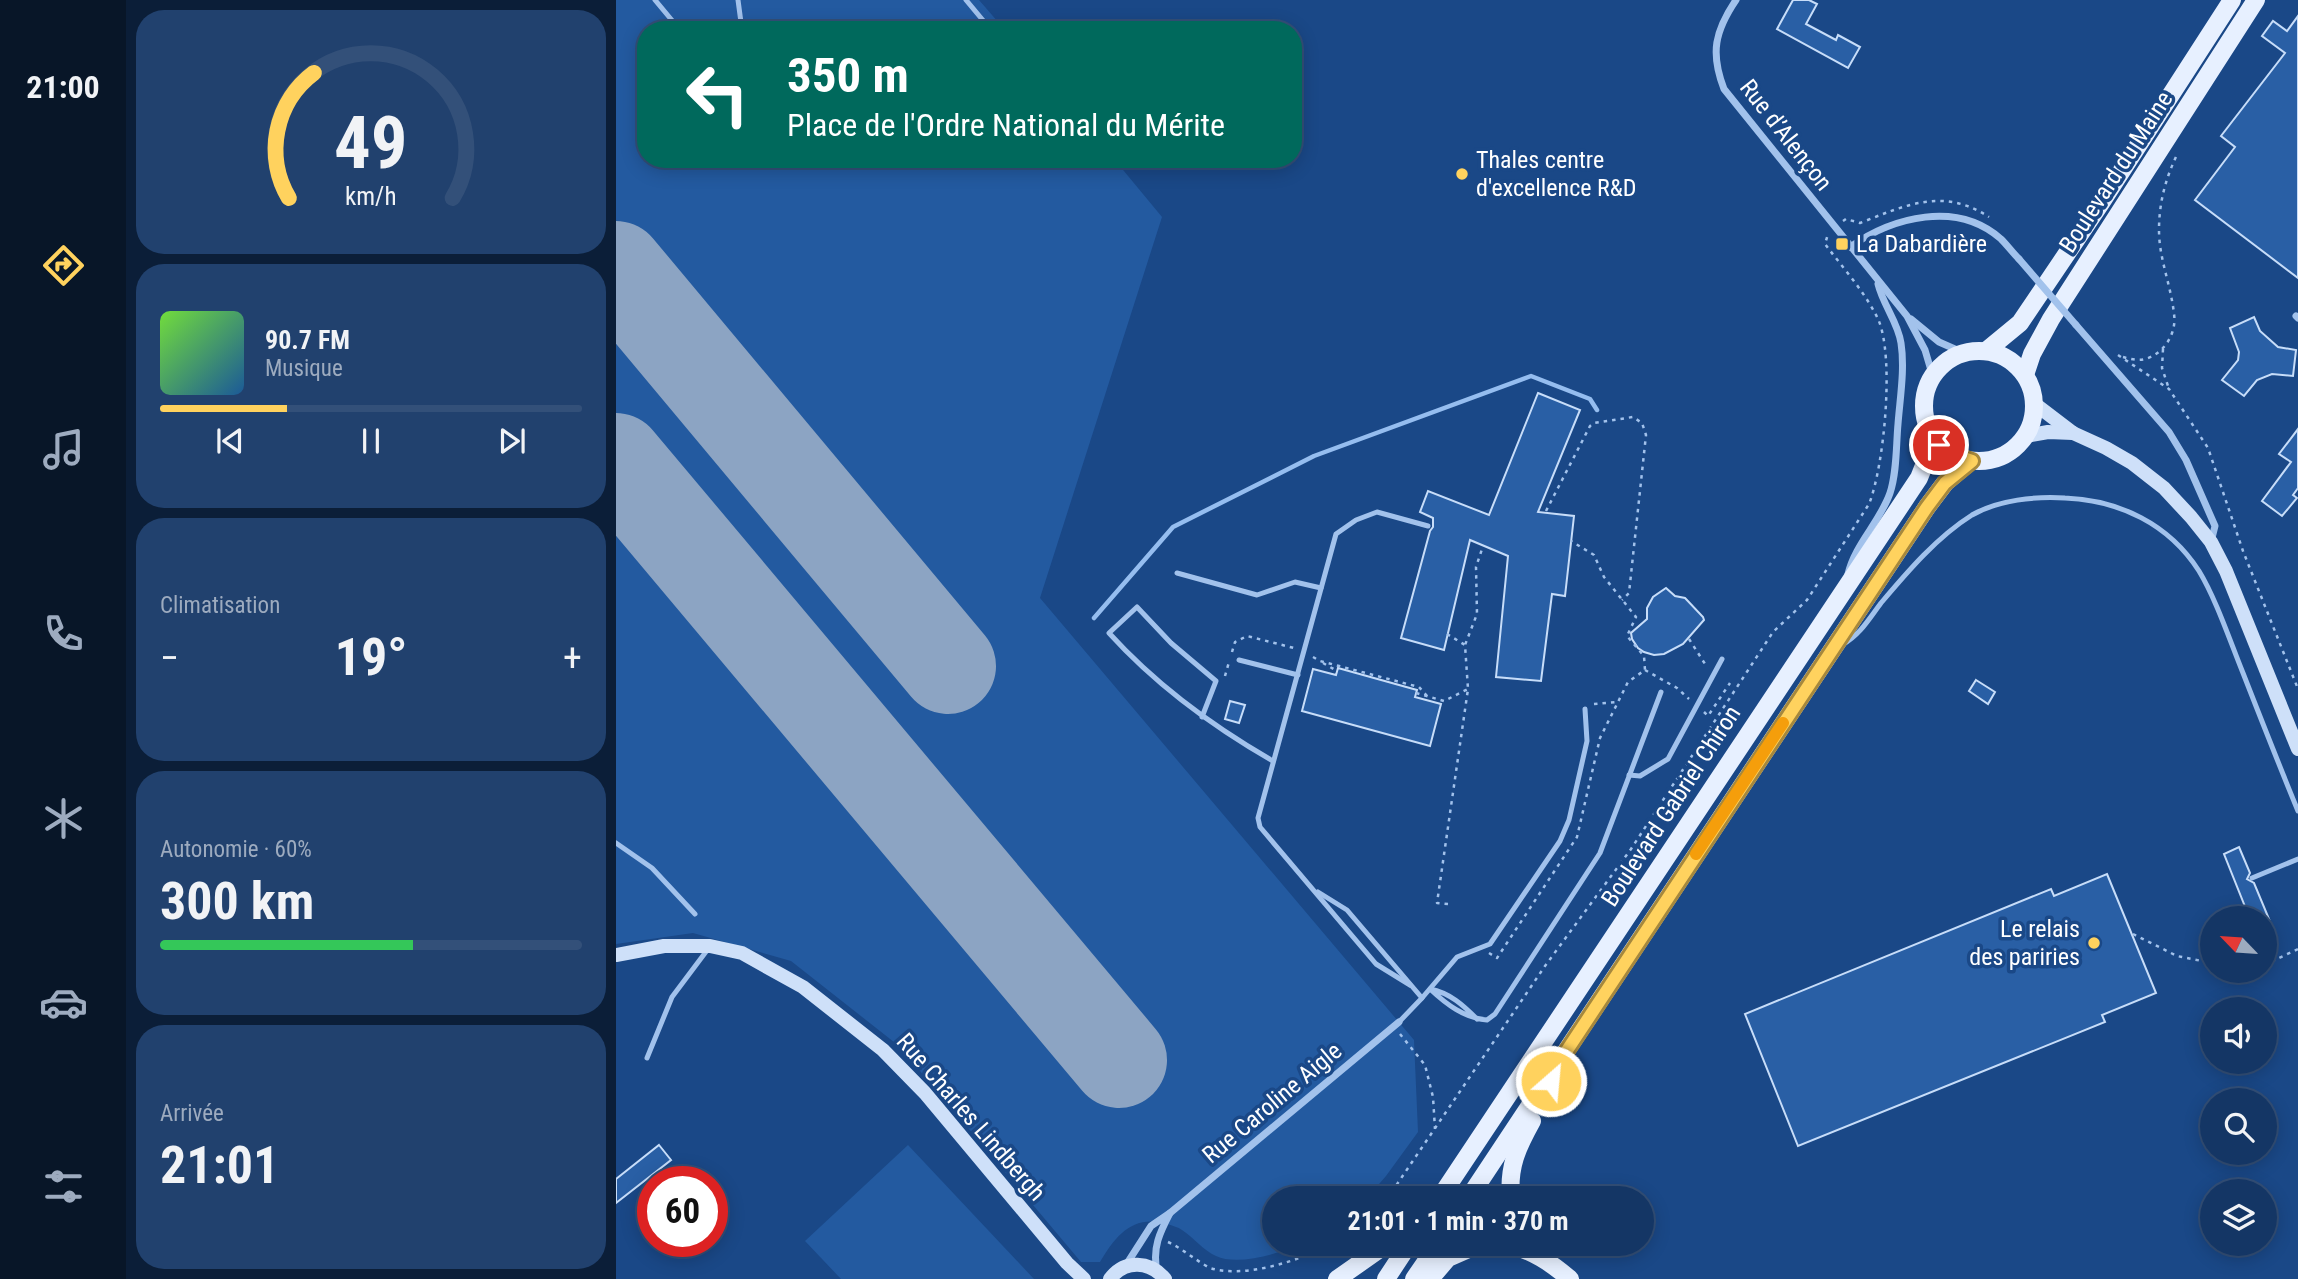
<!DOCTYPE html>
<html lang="fr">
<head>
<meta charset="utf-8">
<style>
  body { margin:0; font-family:"Roboto Condensed",sans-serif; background:#21416e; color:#f1f3f6; height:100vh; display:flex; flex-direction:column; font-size:26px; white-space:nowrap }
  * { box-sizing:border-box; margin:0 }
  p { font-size:23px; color:#9dabbf }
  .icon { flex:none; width:38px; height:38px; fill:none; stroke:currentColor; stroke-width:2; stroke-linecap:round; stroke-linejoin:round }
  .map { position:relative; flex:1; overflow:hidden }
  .drawer { display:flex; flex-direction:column; gap:10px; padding:10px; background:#0b1e38; width:490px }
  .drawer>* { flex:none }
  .guide { position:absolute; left:21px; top:21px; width:665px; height:147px; border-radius:28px; box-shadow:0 4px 18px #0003,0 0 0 2px #335079; background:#00695c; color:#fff; overflow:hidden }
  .needle { width:46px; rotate:295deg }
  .controls { position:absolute; left:1584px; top:906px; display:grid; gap:14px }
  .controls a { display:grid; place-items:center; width:77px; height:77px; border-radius:50%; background:#143665; box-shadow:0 4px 18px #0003,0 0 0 2px #335079; font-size:35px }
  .speed { position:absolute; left:21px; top:1166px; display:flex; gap:14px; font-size:35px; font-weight:700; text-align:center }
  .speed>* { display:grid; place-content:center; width:91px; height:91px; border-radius:50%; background:#143665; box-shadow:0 4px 18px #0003,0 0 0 2px #335079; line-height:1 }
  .speed .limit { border:10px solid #d22; background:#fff; color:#111 }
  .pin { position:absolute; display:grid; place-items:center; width:60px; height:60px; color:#fff; margin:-30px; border:4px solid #fff; border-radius:50%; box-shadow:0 2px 7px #0007 }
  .me { position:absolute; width:77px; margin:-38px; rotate:27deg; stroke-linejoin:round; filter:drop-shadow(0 0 5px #0008) }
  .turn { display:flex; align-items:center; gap:24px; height:147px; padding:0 35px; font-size:32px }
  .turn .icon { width:91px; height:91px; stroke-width:2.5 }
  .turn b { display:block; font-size:49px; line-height:60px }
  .big { font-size:52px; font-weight:700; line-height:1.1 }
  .drawer .card { flex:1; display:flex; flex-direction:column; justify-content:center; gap:10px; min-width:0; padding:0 24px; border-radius:28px; background:#21416e }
  .drawer .dial { align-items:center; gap:0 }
  .dial svg { height:182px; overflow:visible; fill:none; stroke:#335079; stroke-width:7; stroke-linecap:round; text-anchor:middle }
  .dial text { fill:#f1f3f6; stroke:none }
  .song { display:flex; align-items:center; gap:21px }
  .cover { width:84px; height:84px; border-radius:10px; background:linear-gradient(135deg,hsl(100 70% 55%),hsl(210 70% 35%)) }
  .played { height:7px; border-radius:4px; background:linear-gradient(90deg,#ffd25e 30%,#335079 30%) }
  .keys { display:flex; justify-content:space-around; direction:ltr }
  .heat { display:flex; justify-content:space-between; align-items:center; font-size:38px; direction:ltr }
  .charge { height:10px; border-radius:5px; background:linear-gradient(90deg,#34c759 60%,#335079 0) }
  .trip { position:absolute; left:646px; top:1186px; width:392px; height:70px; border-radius:35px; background:#143665; box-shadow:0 4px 18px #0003,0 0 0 2px #335079; font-weight:700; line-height:70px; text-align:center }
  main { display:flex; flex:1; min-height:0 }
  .tab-bar { display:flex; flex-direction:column; width:126px; justify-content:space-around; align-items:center; background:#081628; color:#9dabbf }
  .tab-bar .icon { width:49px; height:49px }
  .tab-bar .on { color:#ffd25e }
  .tab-bar b { font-size:32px; color:#f1f3f6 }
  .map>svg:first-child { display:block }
  .green { fill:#235aa0 }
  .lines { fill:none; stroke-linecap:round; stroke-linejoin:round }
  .stream { stroke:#95bdef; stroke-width:4.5 }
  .runway { stroke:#8ca4c3; stroke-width:96 }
  .building { fill:#295fa5; stroke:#c7ddf9; stroke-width:2 }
  .path { stroke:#a2c2ec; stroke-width:2.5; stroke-dasharray:3.5 5; stroke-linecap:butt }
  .lane { stroke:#a2c2ec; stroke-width:5 }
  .street { stroke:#a2c2ec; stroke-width:7 }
  .secondary { stroke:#cee0f9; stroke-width:14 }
  .primary { stroke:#e7f0ff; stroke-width:18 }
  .street-bridge { stroke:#a2c2ec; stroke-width:7 }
  .route-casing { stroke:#a6883d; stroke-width:18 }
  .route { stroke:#ffd25e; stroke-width:12 }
  .slow { stroke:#f59e0b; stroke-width:12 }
  .poi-dot { fill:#ffd25e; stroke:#1a4887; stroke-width:2.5 }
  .labels { text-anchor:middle; stroke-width:7; stroke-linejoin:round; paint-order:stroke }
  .street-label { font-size:24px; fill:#fff; stroke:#1a4887 }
  .poi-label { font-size:24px; fill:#fff; stroke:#1a4887; text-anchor:start }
</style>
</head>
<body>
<main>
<nav class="tab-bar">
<b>21:00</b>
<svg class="icon on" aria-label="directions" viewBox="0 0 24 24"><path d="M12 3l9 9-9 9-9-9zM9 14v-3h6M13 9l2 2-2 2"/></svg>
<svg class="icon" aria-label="music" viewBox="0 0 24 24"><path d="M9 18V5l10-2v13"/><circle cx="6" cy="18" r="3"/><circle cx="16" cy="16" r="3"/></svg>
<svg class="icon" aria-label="phone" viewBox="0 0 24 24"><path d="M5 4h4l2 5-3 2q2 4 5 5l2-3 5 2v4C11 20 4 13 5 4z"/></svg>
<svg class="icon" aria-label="climate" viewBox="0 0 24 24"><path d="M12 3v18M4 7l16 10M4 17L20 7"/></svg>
<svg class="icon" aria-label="car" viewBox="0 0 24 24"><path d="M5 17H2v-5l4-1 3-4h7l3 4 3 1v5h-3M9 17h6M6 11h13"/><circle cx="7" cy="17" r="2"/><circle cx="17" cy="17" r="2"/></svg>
<svg class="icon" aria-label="filters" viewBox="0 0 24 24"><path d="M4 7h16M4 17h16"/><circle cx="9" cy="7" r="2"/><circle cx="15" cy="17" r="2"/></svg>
</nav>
<section class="drawer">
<div class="card dial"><svg viewBox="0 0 100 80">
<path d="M14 69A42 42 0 1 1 86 69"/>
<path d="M14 69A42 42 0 0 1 25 14" stroke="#ffd25e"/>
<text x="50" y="56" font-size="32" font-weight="700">49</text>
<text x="50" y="72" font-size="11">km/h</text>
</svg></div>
<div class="card">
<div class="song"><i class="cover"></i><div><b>90.7 FM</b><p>Musique</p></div></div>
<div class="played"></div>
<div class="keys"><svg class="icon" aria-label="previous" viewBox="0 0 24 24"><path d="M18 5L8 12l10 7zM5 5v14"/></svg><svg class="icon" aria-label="pause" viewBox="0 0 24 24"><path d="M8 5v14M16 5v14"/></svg><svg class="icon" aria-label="next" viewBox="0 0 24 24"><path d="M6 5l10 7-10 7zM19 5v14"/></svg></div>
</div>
<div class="card"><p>Climatisation</p>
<div class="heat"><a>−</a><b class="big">19°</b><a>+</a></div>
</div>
<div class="card"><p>Autonomie · 60%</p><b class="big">300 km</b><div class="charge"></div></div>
<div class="card"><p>Arrivée</p><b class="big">21:01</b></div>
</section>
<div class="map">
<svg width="1682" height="1279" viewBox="0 0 1682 1279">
  <rect width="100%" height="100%" fill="#1a4887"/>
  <g class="green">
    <path d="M0 0H363L389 30H30V159H498L546 217 424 598 798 1040 802 1132 770 1176 750 1199H658V1244H683C663 1254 621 1266 600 1256 588 1251 577 1237 566 1230 562 1227 557 1226 551 1224 517 1214 500 1235 484 1262H465L283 1046 175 961 77 933 0 944Z"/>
    <polygon points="292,1145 418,1279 225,1279 189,1241"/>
  </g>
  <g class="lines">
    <polyline class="stream" points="478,618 557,527 698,456 915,376 974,399 981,410"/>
    <g class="runway">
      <polyline points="0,269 332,666"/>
      <polyline points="0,461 503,1060"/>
    </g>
  </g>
  <g class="building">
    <polygon points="1177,0 1193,0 1201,4 1190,24 1220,40 1222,35 1244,47 1232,68 1161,29"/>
    <polygon points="1682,16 1682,278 1579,200 1619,147 1605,136 1669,53 1646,36 1657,21 1671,31"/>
    <polygon points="1638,317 1644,331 1662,347 1680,350 1677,376 1656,374 1641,380 1628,396 1606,380 1622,360 1623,352 1614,328"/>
    <polygon points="922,393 964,410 922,512 958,516 949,596 936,594 925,681 880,677 892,556 854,540 828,650 785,638 814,531 817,527 817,518 804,512 812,491 873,515"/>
    <polygon points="1682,429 1682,488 1677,495 1681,498 1666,516 1646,501 1675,462 1663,454"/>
    <polygon points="1050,588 1059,596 1069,598 1087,617 1088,620 1067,644 1048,654 1038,655 1028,652 1022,648 1016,639 1015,633 1031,619 1031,608 1037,597"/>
    <polygon points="722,668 801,690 799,697 825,704 814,746 686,711 697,669 720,675"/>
    <polygon points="1360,680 1379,692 1372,704 1353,691"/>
    <polygon points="614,701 629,705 623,723 609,719"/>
    <polygon points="1623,847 1634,873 1631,879 1638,883 1653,919 1634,919 1608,854"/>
    <polygon points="1491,874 1540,993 1486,1015 1489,1022 1182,1146 1129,1014 1435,889 1438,896"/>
    <polygon points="43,1145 55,1160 0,1203 0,1179"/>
  </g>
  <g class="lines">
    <g class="path">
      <path d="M1227 221 1230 219 1244 223C1290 205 1327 187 1373 217"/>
      <polyline points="1547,349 1546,368 1552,386"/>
      <polyline points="1502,355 1553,389 1592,448 1627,551 1682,689"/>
      <path d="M1507 357C1514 359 1522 361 1529 359 1548 354 1561 333 1558 314 1555 285 1543 259 1543 230 1543 204 1549 180 1560 157"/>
      <polyline points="930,511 974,426 978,423 1017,417 1026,423 1030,435 1013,593 1006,600"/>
      <polyline points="831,634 849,645"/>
      <polyline points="1073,639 1091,667"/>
      <polyline points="616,652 619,642 631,636 678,648"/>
      <polyline points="697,657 704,661 803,687 811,696"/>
      <polyline points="707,663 721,671"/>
      <polyline points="1029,670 1061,688 1073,699"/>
      <polyline points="609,676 613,662"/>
      <polyline points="800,693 828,701 852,689"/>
      <polyline points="978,704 1002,702"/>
      <polyline points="1088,712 1092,716 1114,683"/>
      <polyline points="832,904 821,903 852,689 849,645 861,614 860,567 867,546"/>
      <polyline points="1517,934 1561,956 1596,963"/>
      <polyline points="873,953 881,958 961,837 984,738 1012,682 1029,670 1028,656 1011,636 1020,617 988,577 978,555 955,541"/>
      <polyline points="1648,965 1682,949"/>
      <polyline points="1622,971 1628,974 1634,971"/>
      <polyline points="784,1034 809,1065 817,1097 819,1129"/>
      <path d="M771 1199 929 966 1015 849 1157 632 1191 600 1253 504C1268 467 1279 356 1262 319 1249 292 1227 268 1209 244L1212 234"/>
      <path d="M552 1242C567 1249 579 1260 594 1268 630 1279 683 1260 718 1244"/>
    </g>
    <g class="lane">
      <polyline points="39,0 64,30"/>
      <polyline points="122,0 126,30"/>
      <polyline points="350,0 375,30"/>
      <polyline points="561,573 641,595 679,582 705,588"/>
      <path d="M1226 645C1244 635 1253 619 1265 603 1292 571 1321 537 1356 515 1382 500 1420 496 1449 498 1503 500 1553 524 1583 571 1600 599 1614 641 1627 673 1645 719 1663 765 1682 811"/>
      <polyline points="623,660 682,675"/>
      <path d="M586 717 600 681 555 643 521 607 493 633C541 686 596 726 657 761"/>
      <polyline points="1013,775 1024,776 1052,759 1106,659"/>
      <polyline points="0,843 36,868 79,914"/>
      <polyline points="1636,878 1682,859"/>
      <polyline points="702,892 731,910 806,998 783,1022"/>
      <polyline points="794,985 760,964 644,827 642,818 720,534 740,520 761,512 812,526"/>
      <polyline points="806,998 841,957 874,944 944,841 953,820 971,741 969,709"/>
      <path d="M861 1019C847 1005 834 993 814 989 830 1004 848 1018 871 1020L879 1014 984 853 1045 692"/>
      <polyline points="31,1058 56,997 92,949"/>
    </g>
    <g class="street">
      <path d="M1120 0C1099 31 1094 53 1108 89L1291 316 1309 350 1317 377"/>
      <path d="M1234 247C1277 217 1341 200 1385 239 1391 245 1397 253 1403 259"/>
      <polyline points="1680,316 1682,318"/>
      <polyline points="1295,319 1323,342 1348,353"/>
      <polyline points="1460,325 1553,432 1570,460 1599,526 1595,542"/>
      <path d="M1232 574C1239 544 1264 522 1274 493 1281 472 1280 446 1282 424 1284 398 1289 369 1285 343 1282 322 1267 305 1262 284"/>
      <polyline points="554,1213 783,1022"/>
      <path d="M510 1265 535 1226 554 1213C544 1232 536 1248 541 1271"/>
    </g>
    <g class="secondary">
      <polyline points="1419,404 1457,433 1490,448 1516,463 1548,488 1575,517 1595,542 1610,571 1682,749"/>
      <polyline points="1410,436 1432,432 1457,433"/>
      <polyline points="0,955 48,946 94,946 126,953 187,987 267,1050 309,1093 451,1263 468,1279"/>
      <path d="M494 1279C509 1259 534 1261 549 1279"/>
    </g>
    <g class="primary">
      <circle cx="1363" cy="406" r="55"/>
      <polyline points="1370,351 1404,323 1485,203 1616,0"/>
      <polyline points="1409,375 1416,354 1435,319 1640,0"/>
      <polyline points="823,1199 1303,478 1309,463 1316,435"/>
      <polyline points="852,1199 1311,507 1329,483 1355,461"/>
      <path d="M895 1199C892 1167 901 1148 916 1121"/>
      <path d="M892 1244C917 1251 934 1262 954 1279"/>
      <polyline points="721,1279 771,1244"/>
      <polyline points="770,1279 793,1244"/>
      <polyline points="798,1279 822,1244"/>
      <polyline points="814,1279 832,1258 864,1244"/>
    </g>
    <polyline class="street-bridge" points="1403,259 1460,325"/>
  </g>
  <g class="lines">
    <g class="route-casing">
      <polyline id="route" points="935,1081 940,1067 1311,507 1329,483 1356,461 1333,453 1323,445"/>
    </g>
    <use href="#route" class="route"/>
    <polyline class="slow" points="1080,854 1167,723"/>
  </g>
  <g class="poi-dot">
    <circle cx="846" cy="174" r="7"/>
    <rect x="1219" y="237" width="14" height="14" rx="3.5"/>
    <circle cx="1478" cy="943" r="7"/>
  </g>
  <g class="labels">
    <g class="street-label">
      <text transform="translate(1170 135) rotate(52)" y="8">Rue d’Alençon</text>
      <text transform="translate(1500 172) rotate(-57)" y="8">Boulevard du Maine</text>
      <text transform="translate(1055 806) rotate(-57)" y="8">Boulevard Gabriel Chiron</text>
      <text transform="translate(656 1103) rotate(-40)" y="8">Rue Caroline Aigle</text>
      <text transform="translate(355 1117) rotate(49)" y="8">Rue Charles Lindbergh</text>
    </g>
    <g class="poi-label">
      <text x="860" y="168">Thales centre<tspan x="860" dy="28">d'excellence R&amp;D</tspan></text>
      <text x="1240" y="252">La Dabardière</text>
      <text x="1464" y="937" text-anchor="end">Le relais<tspan x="1464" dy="28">des pariries</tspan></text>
    </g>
  </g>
</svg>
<div class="controls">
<a><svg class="needle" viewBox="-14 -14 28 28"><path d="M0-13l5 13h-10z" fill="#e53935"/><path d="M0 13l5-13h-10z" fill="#9dabbf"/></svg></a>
<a><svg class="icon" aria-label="sound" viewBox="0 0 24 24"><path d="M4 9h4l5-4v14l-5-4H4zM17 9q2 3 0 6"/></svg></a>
<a><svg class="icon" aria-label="search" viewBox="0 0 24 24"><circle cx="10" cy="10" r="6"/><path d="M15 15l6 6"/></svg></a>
<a><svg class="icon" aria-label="layers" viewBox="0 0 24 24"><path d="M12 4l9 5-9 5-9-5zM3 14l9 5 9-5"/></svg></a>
</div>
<div class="speed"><div class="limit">60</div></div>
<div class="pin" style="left:1323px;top:445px;background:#d93025"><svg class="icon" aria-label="arrive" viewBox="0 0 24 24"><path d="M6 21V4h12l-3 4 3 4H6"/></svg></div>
<svg class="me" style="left:935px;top:1081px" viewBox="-20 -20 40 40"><circle r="17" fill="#ffd25e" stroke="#fff" stroke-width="3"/><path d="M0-11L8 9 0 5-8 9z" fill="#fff"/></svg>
<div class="trip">21:01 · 1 min · 370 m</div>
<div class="guide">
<div class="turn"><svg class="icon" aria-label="left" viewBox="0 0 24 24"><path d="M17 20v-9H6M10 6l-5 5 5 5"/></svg><div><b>350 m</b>Place de l'Ordre National du Mérite</div></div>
</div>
</div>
</main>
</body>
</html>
